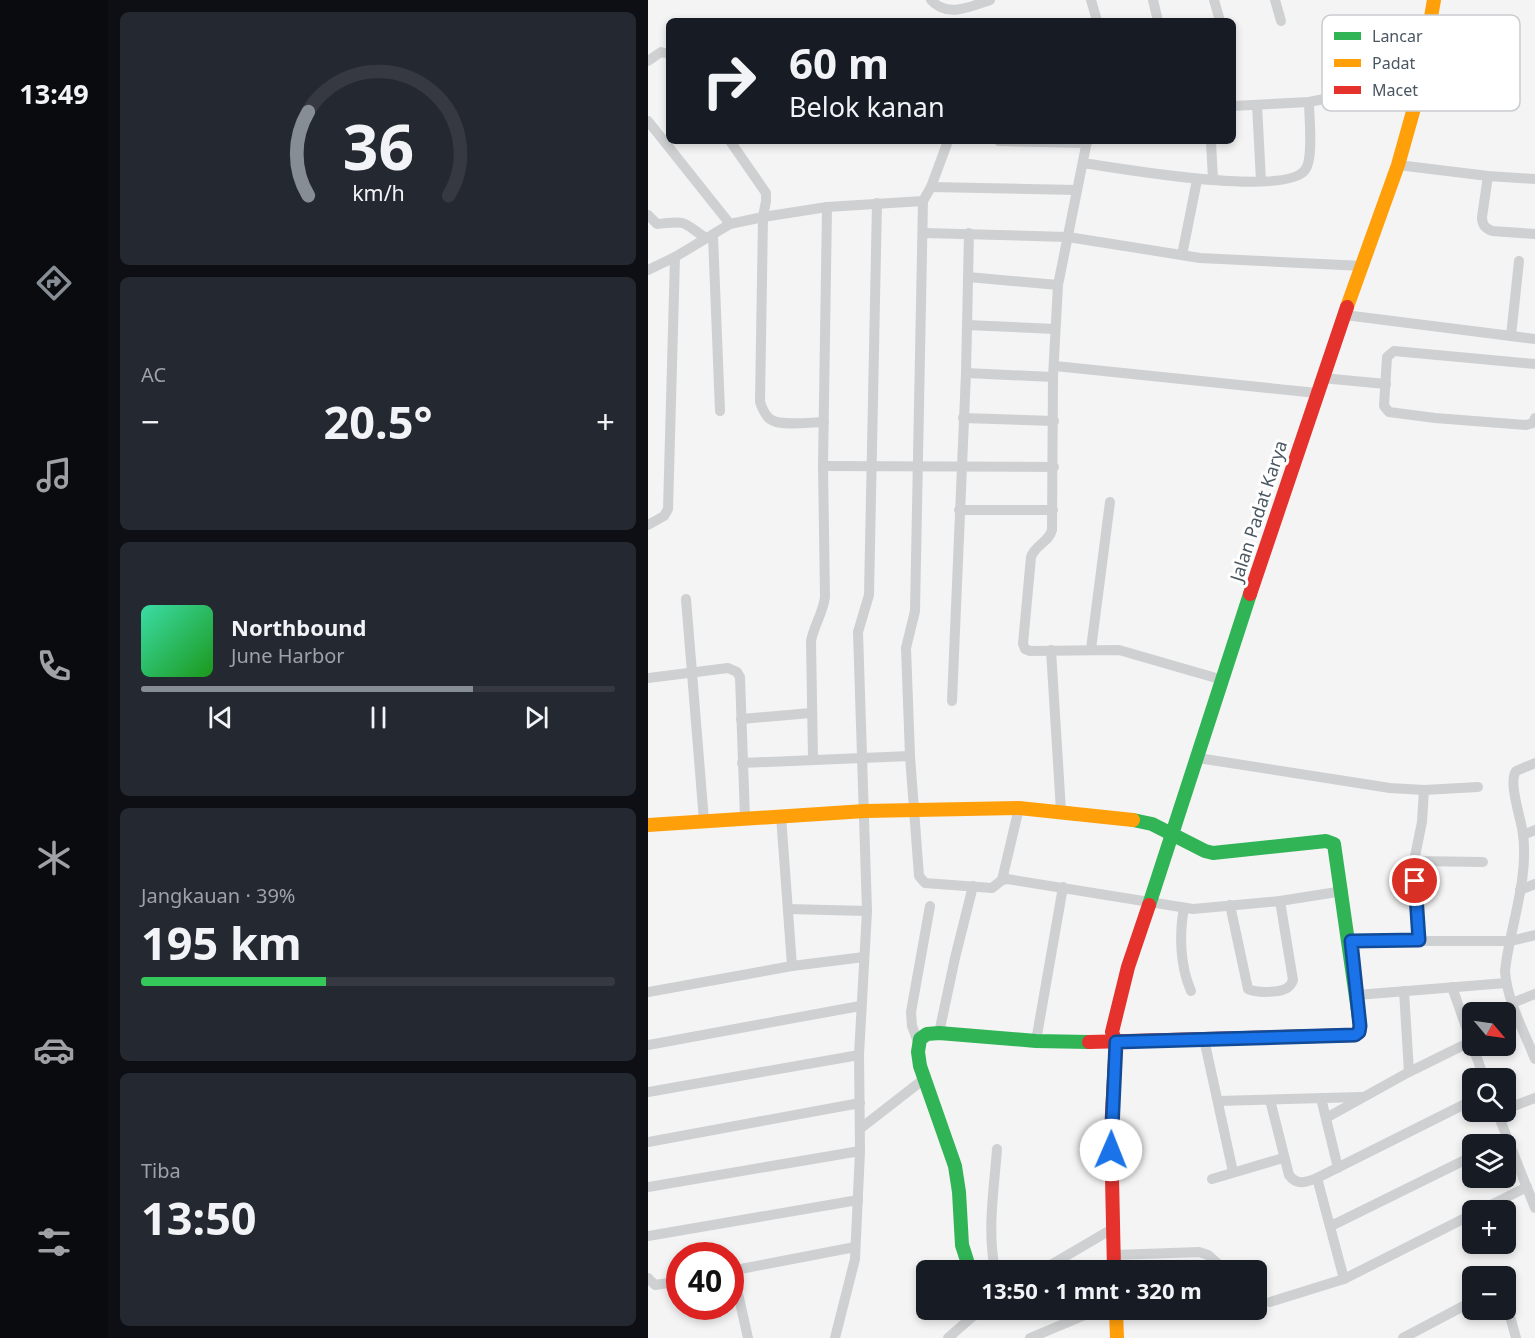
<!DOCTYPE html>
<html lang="id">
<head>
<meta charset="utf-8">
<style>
  body { margin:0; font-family:"Noto Sans",sans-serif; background:#242831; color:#f1f3f6; height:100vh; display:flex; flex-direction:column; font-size:22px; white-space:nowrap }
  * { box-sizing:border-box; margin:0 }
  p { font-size:20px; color:#9ea1a6 }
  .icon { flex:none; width:33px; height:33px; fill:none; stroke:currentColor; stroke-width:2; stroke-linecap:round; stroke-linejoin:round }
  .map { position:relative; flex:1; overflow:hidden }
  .drawer { display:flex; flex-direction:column; gap:12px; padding:12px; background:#0d0f14; width:540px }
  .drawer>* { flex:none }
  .guide { position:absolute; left:18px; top:18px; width:570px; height:126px; border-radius:9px; box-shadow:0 3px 9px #0003; background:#171b24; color:#f1f3f6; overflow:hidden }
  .needle { width:39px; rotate:119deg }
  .controls { position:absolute; left:814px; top:1002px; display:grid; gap:12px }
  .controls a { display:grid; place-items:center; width:54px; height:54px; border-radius:9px; background:#171b24; box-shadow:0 3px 9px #0003; font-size:30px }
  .speed { position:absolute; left:18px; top:1242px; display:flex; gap:12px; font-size:30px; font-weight:700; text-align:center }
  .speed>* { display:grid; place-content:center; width:78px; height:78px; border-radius:50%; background:#171b24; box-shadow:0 3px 9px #0003; line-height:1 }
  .speed .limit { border:9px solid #d22; background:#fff; color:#111 }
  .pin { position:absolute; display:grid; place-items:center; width:51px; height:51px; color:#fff; margin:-26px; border:3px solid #fff; border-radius:50%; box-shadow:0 2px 6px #0007 }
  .me { position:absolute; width:66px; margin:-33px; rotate:1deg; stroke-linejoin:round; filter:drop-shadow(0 0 4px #0008) }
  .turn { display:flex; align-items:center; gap:21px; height:126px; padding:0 24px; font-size:27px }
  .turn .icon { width:78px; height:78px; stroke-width:2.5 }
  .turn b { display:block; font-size:42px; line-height:51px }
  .big { font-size:45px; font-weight:700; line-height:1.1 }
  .drawer .card { flex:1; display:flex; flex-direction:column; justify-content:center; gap:9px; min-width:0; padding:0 21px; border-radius:9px; background:#242831 }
  .drawer .dial { align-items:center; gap:0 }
  .dial svg { height:156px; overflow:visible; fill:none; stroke:#363941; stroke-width:7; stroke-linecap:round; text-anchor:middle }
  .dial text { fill:#f1f3f6; stroke:none }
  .song { display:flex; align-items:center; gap:18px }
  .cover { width:72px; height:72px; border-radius:9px; background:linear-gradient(135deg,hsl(160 70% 55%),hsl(120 70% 35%)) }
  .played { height:6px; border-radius:3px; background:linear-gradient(90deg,#868d94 70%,#363941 70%) }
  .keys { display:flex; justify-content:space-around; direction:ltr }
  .heat { display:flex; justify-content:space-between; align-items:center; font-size:33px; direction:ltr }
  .charge { height:9px; border-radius:4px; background:linear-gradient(90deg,#34c759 39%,#363941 0) }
  .trip { position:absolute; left:268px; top:1260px; width:351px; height:60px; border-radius:9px; background:#171b24; box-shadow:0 3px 9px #0003; font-weight:700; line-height:60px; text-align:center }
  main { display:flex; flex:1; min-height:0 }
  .dock { display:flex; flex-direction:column; width:108px; justify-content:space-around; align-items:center; background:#090b0e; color:#9ea1a6 }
  .dock .icon { width:42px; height:42px }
  .dock .current { color:#868d94 }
  .dock b { font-size:27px; color:#f1f3f6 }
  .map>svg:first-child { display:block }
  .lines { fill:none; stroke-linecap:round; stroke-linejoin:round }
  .street { stroke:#ced0d2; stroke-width:10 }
  .fast { stroke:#30b455; stroke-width:14 }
  .slow { stroke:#ff9f0a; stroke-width:14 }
  .jam { stroke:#e5322d; stroke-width:14 }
  .route-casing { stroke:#114b97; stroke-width:15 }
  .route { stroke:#1a73e8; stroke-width:10 }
  .labels { text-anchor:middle; stroke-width:6; stroke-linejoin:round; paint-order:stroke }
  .street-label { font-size:18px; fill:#4a5661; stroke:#fff }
  .key { fill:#fff; stroke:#c9ccd0; stroke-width:1.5 }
  .key-label { font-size:16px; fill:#4a5661 }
</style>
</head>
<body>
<main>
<nav class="dock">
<b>13:49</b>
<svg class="icon current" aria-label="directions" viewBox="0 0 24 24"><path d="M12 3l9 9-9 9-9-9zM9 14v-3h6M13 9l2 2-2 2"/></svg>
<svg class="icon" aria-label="music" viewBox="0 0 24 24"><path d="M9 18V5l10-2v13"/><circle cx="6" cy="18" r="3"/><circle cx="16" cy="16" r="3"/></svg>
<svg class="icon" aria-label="phone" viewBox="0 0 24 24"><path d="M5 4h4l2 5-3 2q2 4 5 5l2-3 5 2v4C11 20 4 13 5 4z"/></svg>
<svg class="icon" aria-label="climate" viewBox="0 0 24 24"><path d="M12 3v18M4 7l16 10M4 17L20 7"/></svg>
<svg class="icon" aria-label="car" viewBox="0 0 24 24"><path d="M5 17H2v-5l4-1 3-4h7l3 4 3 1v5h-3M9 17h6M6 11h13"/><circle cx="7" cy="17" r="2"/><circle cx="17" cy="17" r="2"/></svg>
<svg class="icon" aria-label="filters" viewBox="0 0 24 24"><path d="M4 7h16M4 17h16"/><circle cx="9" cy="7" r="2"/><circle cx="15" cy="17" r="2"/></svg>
</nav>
<section class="drawer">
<div class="card dial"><svg viewBox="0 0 100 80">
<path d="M14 69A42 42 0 1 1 86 69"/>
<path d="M14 69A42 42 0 0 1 14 26" stroke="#868d94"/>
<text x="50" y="56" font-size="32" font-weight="700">36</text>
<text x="50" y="72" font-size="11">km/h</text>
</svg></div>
<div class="card"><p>AC</p>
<div class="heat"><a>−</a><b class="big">20.5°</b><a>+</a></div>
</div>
<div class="card">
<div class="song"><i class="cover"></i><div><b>Northbound</b><p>June Harbor</p></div></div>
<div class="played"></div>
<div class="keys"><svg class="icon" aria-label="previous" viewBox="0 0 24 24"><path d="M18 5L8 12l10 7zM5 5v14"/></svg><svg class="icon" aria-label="pause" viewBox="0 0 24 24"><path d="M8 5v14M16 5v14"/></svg><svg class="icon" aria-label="next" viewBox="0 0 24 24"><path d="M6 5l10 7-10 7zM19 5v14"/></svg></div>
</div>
<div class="card"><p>Jangkauan · 39%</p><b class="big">195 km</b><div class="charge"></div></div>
<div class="card"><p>Tiba</p><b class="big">13:50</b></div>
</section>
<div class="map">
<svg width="887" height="1338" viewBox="0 0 887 1338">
  <rect width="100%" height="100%" fill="#f4f4f4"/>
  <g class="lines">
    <g class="street">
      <path d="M283 0C299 18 322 7 342 0"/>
      <polyline points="443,0 449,21"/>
      <polyline points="505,0 510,21"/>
      <polyline points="566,0 572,21"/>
      <polyline points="627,0 633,21"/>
      <polyline points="0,61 13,52 21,54"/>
      <polyline points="609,105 613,181"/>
      <polyline points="585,106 661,102 701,94 768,101"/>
      <polyline points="0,121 82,224"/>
      <path d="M82 141 118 193V201L115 217 112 402C114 408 117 415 122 419 132 427 163 422 176 422"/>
      <polyline points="300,141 283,187 275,201 267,611 258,648 262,756 271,876 277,883 344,888 354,880 359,879 545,909 632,901 695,891"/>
      <polyline points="351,141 439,143"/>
      <path d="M439 141 410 285 405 377 404 530C401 542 387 545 383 557L375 644 377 649 382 651 471 650 575 680"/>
      <polyline points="563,141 565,180"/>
      <path d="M435 163C470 168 636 198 657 170 666 159 661 117 661 102"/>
      <polyline points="750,165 840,176 887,179"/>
      <path d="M840 176 834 217C834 225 837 228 844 231L887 234"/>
      <polyline points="283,187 429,190"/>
      <path d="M0 215 9 224C42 221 32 221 58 238"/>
      <polyline points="275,233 420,237 552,258 715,266"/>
      <polyline points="65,236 72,411"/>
      <polyline points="534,255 549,180"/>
      <polyline points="0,270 27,257 82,224 115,217 179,207 275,201"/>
      <polyline points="320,277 410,285"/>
      <polyline points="697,315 887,339"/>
      <polyline points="319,325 407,329"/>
      <polyline points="863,336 871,261"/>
      <polyline points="887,364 746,351 739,357 736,406 741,412 787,418 878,425 885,423 887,418"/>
      <polyline points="407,366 669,393"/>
      <polyline points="318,373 405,377"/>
      <polyline points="674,378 738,384"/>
      <polyline points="315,418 406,421"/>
      <polyline points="175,466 406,467"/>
      <polyline points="311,510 405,510"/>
      <polyline points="0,525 16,516 20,509 27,257"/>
      <polyline points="38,599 56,821"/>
      <polyline points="443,649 462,502"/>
      <polyline points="403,650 413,811"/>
      <polyline points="0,678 80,668 89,672 92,677 97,818"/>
      <polyline points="304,701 318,373 321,233"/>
      <polyline points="93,719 163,713"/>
      <polyline points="550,758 742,788 776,790 830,787"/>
      <path d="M165 759 163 641C166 625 175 613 177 597L175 466 179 207"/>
      <polyline points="94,763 262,756"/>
      <path d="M887 763 868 771C860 783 873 818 875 834 881 880 862 926 857 971 859 1001 876 1031 887 1059"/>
      <polyline points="133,816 144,966"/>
      <polyline points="875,835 887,830"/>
      <polyline points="766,861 835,862"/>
      <polyline points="354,880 371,808"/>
      <polyline points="872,890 887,884"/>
      <path d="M582 905 600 989C608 993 631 993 639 988 642 986 644 983 645 980L632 901"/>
      <path d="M536 908C531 934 532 966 543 991"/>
      <polyline points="140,909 219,911"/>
      <polyline points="771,940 766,861 774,822 776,790"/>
      <polyline points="703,941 863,941 887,935"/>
      <polyline points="804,987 836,1078"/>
      <polyline points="756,991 761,1072"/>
      <polyline points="0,992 144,966 216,957"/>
      <polyline points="709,995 858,983"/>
      <polyline points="864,1003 887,994"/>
      <polyline points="291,1033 307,958 325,886"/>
      <polyline points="556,1039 585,1172"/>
      <polyline points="388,1041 415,887"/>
      <polyline points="270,1042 264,1026 263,1012 282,906"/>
      <polyline points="0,1045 212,1006"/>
      <polyline points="0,1092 211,1055"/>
      <polyline points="673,1098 690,1168"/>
      <path d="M622 1100 641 1175C649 1186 658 1182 669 1178L825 1100"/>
      <polyline points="570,1101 713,1097"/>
      <polyline points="858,1109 887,1098"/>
      <polyline points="849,1112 887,1208"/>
      <polyline points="678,1118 761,1072 822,1042"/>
      <polyline points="213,1128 276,1079"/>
      <polyline points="0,1142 212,1103"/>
      <polyline points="848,1144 859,1139"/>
      <polyline points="669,1178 696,1279"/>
      <polyline points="564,1179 635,1158"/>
      <polyline points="0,1187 212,1151"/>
      <polyline points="833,1210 879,1187"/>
      <polyline points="683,1226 825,1156"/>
      <polyline points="0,1236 210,1200"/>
      <polyline points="466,1255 551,1252 560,1255 577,1270"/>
      <path d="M347 1270C339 1230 346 1190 349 1149"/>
      <polyline points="394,1270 464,1229"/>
      <polyline points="82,1271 207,1247"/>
      <polyline points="85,1271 100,1338"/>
      <polyline points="0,1278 7,1285 32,1281"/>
      <polyline points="858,1301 868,1338"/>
      <polyline points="622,1302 696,1279 825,1214"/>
      <polyline points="187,1338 207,1259 212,1151 211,1055 219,911 210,632 221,595 229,203"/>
      <polyline points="300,1338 332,1310"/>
      <polyline points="382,1338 449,1310"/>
      <polyline points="755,1338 825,1301"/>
    </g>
    <g class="fast">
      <polyline points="485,820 504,824 557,851 565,853 678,841 686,844 712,1025"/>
      <polyline points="501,905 602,594"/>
      <polyline points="322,1270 314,1245 311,1192 307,1166 272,1066 270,1052 272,1039 279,1034 291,1033 388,1041 441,1042"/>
    </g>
    <g class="slow">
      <polyline points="699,307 750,165 768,101 786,0"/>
      <polyline points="0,825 217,811 371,808 485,820"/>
      <polyline points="468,1310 469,1338"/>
    </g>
    <g class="jam">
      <polyline points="602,594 699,307"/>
      <polyline points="441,1042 707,1035 711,1032 712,1025"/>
      <polyline points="466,1270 463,1131 468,1042 464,1032 480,967 501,905"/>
    </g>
  </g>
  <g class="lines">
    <g class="route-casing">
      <polyline id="route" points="463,1150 468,1042 707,1035 711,1032 712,1026 703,941 771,940 767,881"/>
    </g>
    <use href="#route" class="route"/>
  </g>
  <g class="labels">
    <g class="street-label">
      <text transform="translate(611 511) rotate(-72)" y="6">Jalan Padat Karya</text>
    </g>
  </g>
  <rect x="674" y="15" width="198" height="96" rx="9" class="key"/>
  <rect x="686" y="32" width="27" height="8" fill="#30b455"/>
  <rect x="686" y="59" width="27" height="8" fill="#ff9f0a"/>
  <rect x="686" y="86" width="27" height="8" fill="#e5322d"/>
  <g class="key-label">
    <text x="724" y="42">Lancar</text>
    <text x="724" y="69">Padat</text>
    <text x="724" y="96">Macet</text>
  </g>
</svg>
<div class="controls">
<a><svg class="needle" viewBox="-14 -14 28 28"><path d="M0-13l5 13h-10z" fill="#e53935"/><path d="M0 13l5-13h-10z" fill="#9ea1a6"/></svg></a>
<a><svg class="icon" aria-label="search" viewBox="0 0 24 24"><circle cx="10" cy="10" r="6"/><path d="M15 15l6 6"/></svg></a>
<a><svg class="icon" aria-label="layers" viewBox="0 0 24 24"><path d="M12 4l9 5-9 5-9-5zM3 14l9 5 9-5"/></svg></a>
<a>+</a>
<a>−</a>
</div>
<div class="speed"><div class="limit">40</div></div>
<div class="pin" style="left:767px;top:881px;background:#d93025"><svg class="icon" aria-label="arrive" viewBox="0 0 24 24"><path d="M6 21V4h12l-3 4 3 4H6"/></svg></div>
<svg class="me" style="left:463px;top:1150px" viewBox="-20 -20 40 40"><circle r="19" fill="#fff"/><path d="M0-13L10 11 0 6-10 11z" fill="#1a73e8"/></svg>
<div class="trip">13:50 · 1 mnt · 320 m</div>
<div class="guide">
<div class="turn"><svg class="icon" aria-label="right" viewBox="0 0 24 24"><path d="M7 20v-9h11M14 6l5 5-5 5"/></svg><div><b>60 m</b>Belok kanan</div></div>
</div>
</div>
</main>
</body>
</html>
